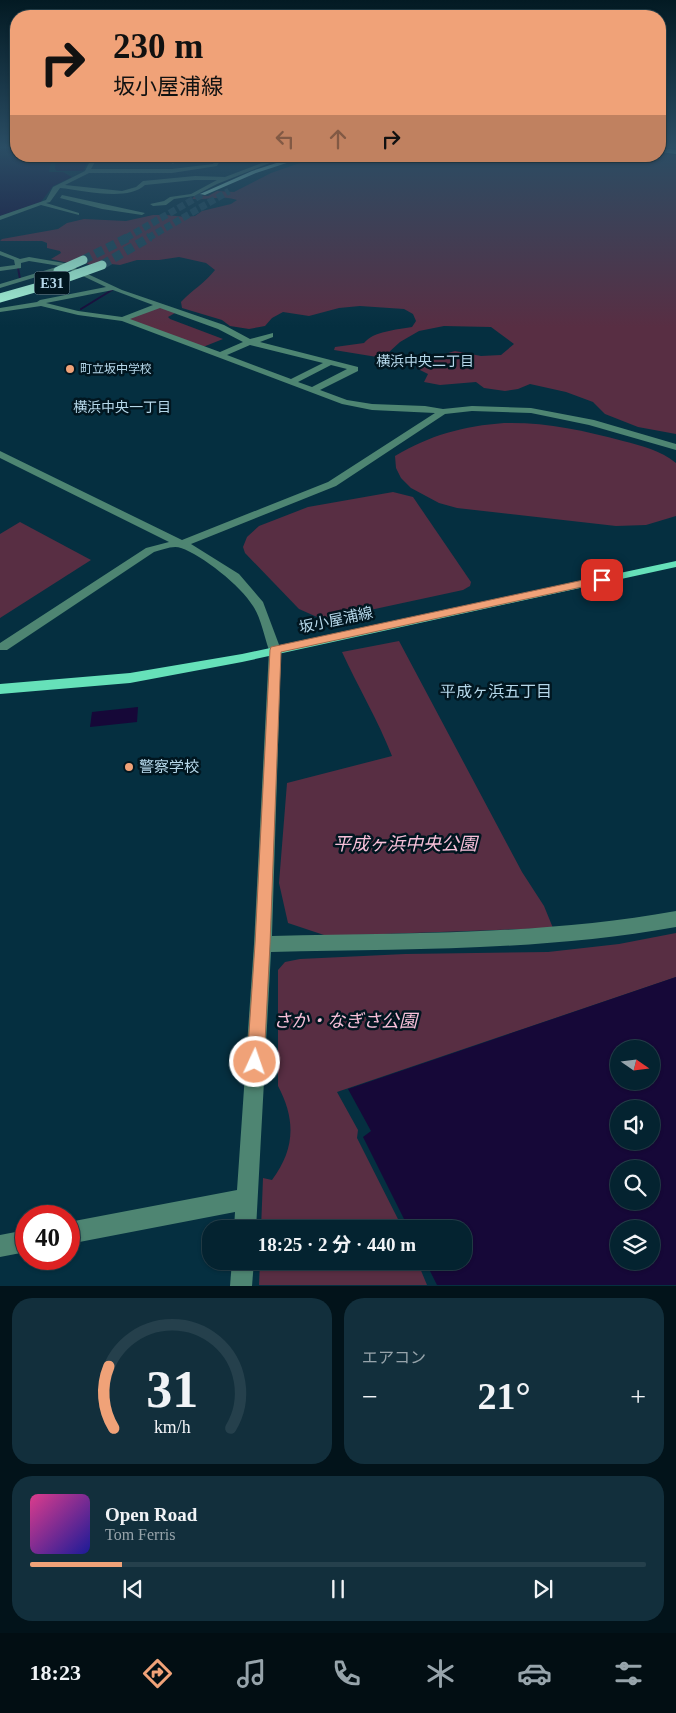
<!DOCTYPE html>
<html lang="ja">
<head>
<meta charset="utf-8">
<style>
  body { margin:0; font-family:"Times New Roman","Noto Sans JP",serif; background:#122f3c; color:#f1f3f6; height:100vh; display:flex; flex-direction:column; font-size:19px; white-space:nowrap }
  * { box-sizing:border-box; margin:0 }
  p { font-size:16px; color:#97a4ab }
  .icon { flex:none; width:28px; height:28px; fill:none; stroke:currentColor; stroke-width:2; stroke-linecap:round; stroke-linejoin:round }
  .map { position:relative; height:1286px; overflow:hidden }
  .sheet { display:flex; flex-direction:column; gap:12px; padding:12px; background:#02131a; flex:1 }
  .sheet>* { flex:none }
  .banner { position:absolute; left:10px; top:10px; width:656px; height:152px; border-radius:20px; box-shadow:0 1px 4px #0004,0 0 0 1px #25404c; background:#f0a278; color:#111; overflow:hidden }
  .needle { width:32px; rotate:104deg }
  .fabs { position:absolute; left:610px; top:1040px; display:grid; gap:10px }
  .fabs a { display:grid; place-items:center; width:50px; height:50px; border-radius:50%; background:#042330; box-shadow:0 1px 4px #0004,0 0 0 1px #25404c; font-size:25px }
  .speed { position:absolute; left:15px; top:1205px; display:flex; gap:10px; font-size:25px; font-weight:700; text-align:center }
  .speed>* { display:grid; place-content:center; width:65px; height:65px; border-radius:50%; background:#042330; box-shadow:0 1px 4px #0004,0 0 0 1px #25404c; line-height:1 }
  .speed .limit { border:8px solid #d22; background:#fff; color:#111 }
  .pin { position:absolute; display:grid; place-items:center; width:42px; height:42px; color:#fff; margin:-21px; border-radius:10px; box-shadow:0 2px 8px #0006 }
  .me { position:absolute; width:55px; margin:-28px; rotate:3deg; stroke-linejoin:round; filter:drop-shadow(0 0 4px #0008) }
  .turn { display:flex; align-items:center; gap:18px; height:105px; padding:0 20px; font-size:22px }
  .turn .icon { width:65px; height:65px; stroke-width:2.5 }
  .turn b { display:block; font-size:35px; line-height:42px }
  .lanes { display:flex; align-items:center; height:48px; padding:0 20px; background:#0003; justify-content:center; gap:25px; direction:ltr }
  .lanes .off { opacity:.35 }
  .big { font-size:38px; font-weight:700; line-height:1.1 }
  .sheet .tile { flex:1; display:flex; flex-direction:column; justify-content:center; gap:8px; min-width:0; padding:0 18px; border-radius:20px; background:#122f3c }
  .sheet .dial { align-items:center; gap:0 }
  .dial svg { height:130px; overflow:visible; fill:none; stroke:#25404c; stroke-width:7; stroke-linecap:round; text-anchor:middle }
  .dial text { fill:#f1f3f6; stroke:none }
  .song { display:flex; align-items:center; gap:15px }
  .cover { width:60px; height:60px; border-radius:8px; background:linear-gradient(135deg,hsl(330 70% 55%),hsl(240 70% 35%)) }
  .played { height:5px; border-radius:2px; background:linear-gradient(90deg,#f0a278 15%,#25404c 15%) }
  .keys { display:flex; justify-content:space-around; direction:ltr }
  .heat { display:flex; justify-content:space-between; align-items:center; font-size:28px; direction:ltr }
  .sheet .tiles { flex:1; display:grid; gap:12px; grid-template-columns:1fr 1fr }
  .tile:last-child { grid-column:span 2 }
  .trip { position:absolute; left:202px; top:1220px; width:270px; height:50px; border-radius:20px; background:#042330; box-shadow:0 1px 4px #0004,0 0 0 1px #25404c; font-weight:700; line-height:50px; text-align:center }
  .tab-bar { display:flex; height:80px; justify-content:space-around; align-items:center; background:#020e13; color:#97a4ab }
  .tab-bar .icon { width:35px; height:35px }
  .tab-bar .selected { color:#f0a278 }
  .tab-bar b { font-size:22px; color:#f1f3f6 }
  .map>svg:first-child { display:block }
  .green { fill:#582e43 }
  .water { fill:#160838; fill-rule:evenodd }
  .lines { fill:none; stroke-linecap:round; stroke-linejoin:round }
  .stream { stroke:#160838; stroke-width:2 }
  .highway-tunnel-far1 { stroke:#1f4859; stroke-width:7; stroke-dasharray:7 3; stroke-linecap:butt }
  .highway-tunnel { stroke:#1f4859; stroke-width:9; stroke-dasharray:9 4.5; stroke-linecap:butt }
  .minor { fill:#4e8572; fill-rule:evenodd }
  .major { fill:#66e1b9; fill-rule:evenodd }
  .highway { fill:#aafadc; fill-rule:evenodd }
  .highway-bridge { stroke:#aafadc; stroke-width:9 }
  .route { fill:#f0a278; stroke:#9c694e }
  .poi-dot { fill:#f0a278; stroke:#011620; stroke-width:2 }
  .labels { text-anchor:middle; stroke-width:5; stroke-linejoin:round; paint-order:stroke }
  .far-poi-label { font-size:12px; fill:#b5d7e9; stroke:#011620; text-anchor:start }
  .shield { fill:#011620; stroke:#7f9dad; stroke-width:1 }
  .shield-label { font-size:14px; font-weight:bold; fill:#b5d7e9 }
  .far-neighbourhood-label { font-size:14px; fill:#b5d7e9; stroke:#011620 }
  .street-label { font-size:15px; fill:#b5d7e9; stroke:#011620 }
  .poi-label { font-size:15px; fill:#b5d7e9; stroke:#011620; text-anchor:start }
  .neighbourhood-label { font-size:16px; fill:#b5d7e9; stroke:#011620 }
  .near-park-label { font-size:18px; font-style:italic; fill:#f7c0d9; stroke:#011620 }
</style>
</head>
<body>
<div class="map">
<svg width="676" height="1286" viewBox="0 0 676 1286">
  <rect width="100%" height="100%" fill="#052f40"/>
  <g class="green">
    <path d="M660 153 676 155V434L638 427 605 414 593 402 566 392 530 384 518 389 505 391 484 388 476 382 440 385 424 382 428 374 416 368 420 361 455 351 481 356 501 355 514 344 491 327 444 326 419 331 400 342 388 353 377 357 334 350 335 347 364 343C374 331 396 330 412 327L416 321 413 314 404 309 360 306 339 308 309 316 283 312 272 318 265 326 249 329 230 326 222 320 182 308 181 302C192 290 205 283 215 270L206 263 179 257 159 260H137L120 265 102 263 91 266 86 263 89 259 81 258 68 263 51 259 61 253 60 251 47 248V243L42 241H0L2 239 58 229 67 223 84 219 126 221 153 215H166L186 217 195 216 202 211 231 204 237 200C224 195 206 200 192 199L195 195 208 196 217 191 234 192 271 173 297 164 328 156H660Z"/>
    <polygon points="160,306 175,313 168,317 170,319 223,339 203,347 126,319"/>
    <path d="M504 423C545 422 583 430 623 441 642 446 660 450 676 463V516L646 525 616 526 457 508 439 503 411 488 401 478 396 468 395 456C430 435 464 426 504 423Z"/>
    <polygon points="393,492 413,497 471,582 470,586 463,590 333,618 317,617 299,609 245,553 243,547 247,537 259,526 308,507"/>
    <polygon points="20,522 91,560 0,618 0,534"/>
    <path d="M399 641 522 872 544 906 553 928 327 936 288 923 279 883 287 783 392 756C378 720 358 687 342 652Z"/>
    <path d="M676 933V977L337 1092 358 1130 357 1138 403 1229H261L263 1178 272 1180C295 1149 296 1120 278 1086V970L285 962 300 959 405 954 548 952 619 944Z"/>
    <polygon points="260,1261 417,1261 427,1285 259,1285"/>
  </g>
  <g class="water">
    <polygon points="5,147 16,147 16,156 52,156 49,172 63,172 72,177 53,186 41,202 0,216 0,150"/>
    <polygon points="56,156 81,156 88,161 83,171 57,171 55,169"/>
    <polygon points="138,707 137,722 90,727 92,712"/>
    <path d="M676 977V1285H437L425 1261H464V1229H409L363 1137 371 1131 348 1089ZM619 1049H651V1081H619ZM619 1109H651V1141H619ZM619 1169H651V1201H619ZM619 1229H651V1261H619Z"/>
  </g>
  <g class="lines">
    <g class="stream">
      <polyline points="18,268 20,279"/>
      <polyline points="81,309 112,290"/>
    </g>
    <g class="highway-tunnel-far1">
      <polyline points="126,238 203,194"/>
      <polyline points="148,238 229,191"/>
    </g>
    <g class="highway-tunnel">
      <polyline points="83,260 129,237"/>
      <polyline points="102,265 150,237"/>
    </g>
    <g class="minor">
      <path d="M86 156H91L95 161C112 159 165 152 178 159L173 164 170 162 172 160 167 158 95 162 91 169H172L213 164 218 156 222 157 217 166 172 173H89L65 185 122 191 136 187 143 181 195 176 225 177 280 156H287L217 184 194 196 174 199 166 205 153 206 150 204 164 201 170 197 191 194 217 180H195L145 185C127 202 83 190 60 188L50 202 46 203 79 213V215L41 205 0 220V216L46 200 53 187 85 171 90 161Z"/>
      <polygon points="62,195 145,213 142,215 102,209 60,198"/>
      <path d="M0 251 20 259 29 257 64 263 122 290 224 325 250 339 273 333V337L260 342 358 367V371L320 390 347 400 372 404 425 406 443 409 472 406 531 408 594 420 676 444V450L589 425 531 413 472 411 445 414 336 486 191 544 239 574 263 602 281 650 272 936C407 933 543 935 676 911V927C543 951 406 949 271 952L256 1229H234L235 1212 69 1244V1222L237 1190 254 944 269 650C264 636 261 618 253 606 241 586 202 555 181 548 173 545 162 550 154 552L7 650H0V643L146 548 169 542 0 458V451L182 540 328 482 435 413 372 410 342 404 122 321 78 315 41 306 0 312V308L37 302 40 300 106 287 66 268 0 288V284L60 266 29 261 21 263V268L0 271V267L15 265 14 260 0 255ZM113 290 153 305 122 317 78 311 46 303ZM160 308 218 329 243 342 220 352 130 319ZM250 345 323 363 291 379 227 355ZM331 365 347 369 312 387 298 382Z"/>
      <polygon points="26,1230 26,1252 0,1257 0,1235"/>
      <polygon points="232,1261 254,1261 252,1286 230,1286"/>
    </g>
    <polygon class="major" points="676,561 676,567 242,662 130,683 0,694 0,684 130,673 242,654"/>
    <g class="highway">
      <polygon points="660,148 676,150 676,154 660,152"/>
      <polygon points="298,156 308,156 256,173 205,195 200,194 252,171"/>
    </g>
    <g class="highway-bridge">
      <polyline points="58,271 83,260"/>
      <polyline points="0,298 49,284 102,265"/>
    </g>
  </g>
  <linearGradient id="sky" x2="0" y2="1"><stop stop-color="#031a23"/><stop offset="0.45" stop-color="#2a4d64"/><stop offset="1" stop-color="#2a4d64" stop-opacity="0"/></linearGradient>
  <rect width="676" height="327" fill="url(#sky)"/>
  <polygon class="route" points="602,576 607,580 605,582 281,652 270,944 264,1062 261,1068 255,1071 249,1068 247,1062 255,944 270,650 271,647"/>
  <g class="poi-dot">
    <circle cx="70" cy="369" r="5"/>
    <circle cx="129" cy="767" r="5"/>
  </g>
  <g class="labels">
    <g class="far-poi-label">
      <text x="80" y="373">町立坂中学校</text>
    </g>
    <rect class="shield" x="34.5" y="271.5" width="35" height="23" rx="4"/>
    <g class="shield-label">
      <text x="52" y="288">E31</text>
    </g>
    <g class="far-neighbourhood-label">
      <text x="425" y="366">横浜中央二丁目</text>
      <text x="122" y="412">横浜中央一丁目</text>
    </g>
    <g class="street-label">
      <text transform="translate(336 620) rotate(-12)" y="5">坂小屋浦線</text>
    </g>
    <g class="poi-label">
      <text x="139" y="772">警察学校</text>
    </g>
    <g class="neighbourhood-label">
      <text x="496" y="697">平成ヶ浜五丁目</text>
    </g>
    <g class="near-park-label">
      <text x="405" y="850">平成ヶ浜中央公園</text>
      <text x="345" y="1027">さか・なぎさ公園</text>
    </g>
  </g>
</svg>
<div class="fabs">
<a><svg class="needle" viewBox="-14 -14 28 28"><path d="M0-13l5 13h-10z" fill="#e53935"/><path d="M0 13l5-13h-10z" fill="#97a4ab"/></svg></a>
<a><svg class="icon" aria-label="sound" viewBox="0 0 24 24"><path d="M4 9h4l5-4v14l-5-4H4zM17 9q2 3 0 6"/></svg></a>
<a><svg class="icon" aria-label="search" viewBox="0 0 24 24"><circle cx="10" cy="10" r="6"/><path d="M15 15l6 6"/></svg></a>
<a><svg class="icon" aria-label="layers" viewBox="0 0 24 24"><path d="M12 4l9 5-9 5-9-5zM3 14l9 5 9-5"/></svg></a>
</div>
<div class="speed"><div class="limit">40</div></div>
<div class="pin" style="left:602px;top:580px;background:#d93025"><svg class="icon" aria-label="arrive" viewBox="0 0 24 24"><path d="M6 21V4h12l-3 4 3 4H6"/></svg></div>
<svg class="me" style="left:255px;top:1062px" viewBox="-20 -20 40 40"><circle r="17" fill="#f0a278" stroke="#fff" stroke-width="3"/><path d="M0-11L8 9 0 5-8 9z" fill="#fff"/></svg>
<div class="trip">18:25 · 2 分 · 440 m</div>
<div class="banner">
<div class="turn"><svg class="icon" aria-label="right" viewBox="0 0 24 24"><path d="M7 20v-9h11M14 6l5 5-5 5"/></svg><div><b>230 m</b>坂小屋浦線</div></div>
<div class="lanes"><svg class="icon off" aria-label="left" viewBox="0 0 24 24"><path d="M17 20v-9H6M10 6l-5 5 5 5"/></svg><svg class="icon off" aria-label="ahead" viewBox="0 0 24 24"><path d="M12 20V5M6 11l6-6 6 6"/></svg><svg class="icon" aria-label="right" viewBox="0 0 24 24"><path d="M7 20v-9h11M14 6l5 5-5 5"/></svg></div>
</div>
</div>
<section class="sheet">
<div class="tiles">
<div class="tile dial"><svg viewBox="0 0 100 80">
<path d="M14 69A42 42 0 1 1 86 69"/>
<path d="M14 69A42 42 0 0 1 11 31" stroke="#f0a278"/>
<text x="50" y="56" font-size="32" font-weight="700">31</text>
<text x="50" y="72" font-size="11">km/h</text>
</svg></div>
<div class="tile"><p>エアコン</p>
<div class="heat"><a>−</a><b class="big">21°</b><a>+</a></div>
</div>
<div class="tile">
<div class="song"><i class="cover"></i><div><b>Open Road</b><p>Tom Ferris</p></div></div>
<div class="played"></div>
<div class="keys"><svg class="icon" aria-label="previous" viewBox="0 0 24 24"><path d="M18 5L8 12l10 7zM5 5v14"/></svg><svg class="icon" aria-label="pause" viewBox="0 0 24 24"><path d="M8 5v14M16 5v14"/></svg><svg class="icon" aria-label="next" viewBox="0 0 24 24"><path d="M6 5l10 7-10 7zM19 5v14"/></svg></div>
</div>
</div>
</section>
<nav class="tab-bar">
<b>18:23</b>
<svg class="icon selected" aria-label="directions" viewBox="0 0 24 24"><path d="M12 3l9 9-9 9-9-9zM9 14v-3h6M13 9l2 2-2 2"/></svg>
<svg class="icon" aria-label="music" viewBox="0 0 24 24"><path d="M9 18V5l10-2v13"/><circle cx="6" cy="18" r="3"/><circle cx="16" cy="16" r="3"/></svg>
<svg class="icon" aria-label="phone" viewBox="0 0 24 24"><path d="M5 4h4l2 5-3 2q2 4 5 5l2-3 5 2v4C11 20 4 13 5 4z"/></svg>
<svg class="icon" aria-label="climate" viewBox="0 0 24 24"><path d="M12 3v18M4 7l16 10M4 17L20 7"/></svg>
<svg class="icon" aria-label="car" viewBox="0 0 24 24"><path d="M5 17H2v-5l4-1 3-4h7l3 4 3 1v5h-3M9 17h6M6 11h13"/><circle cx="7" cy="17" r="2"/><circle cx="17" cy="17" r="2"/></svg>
<svg class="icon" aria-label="filters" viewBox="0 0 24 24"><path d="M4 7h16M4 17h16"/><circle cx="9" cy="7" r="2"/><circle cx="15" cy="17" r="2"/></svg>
</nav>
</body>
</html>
